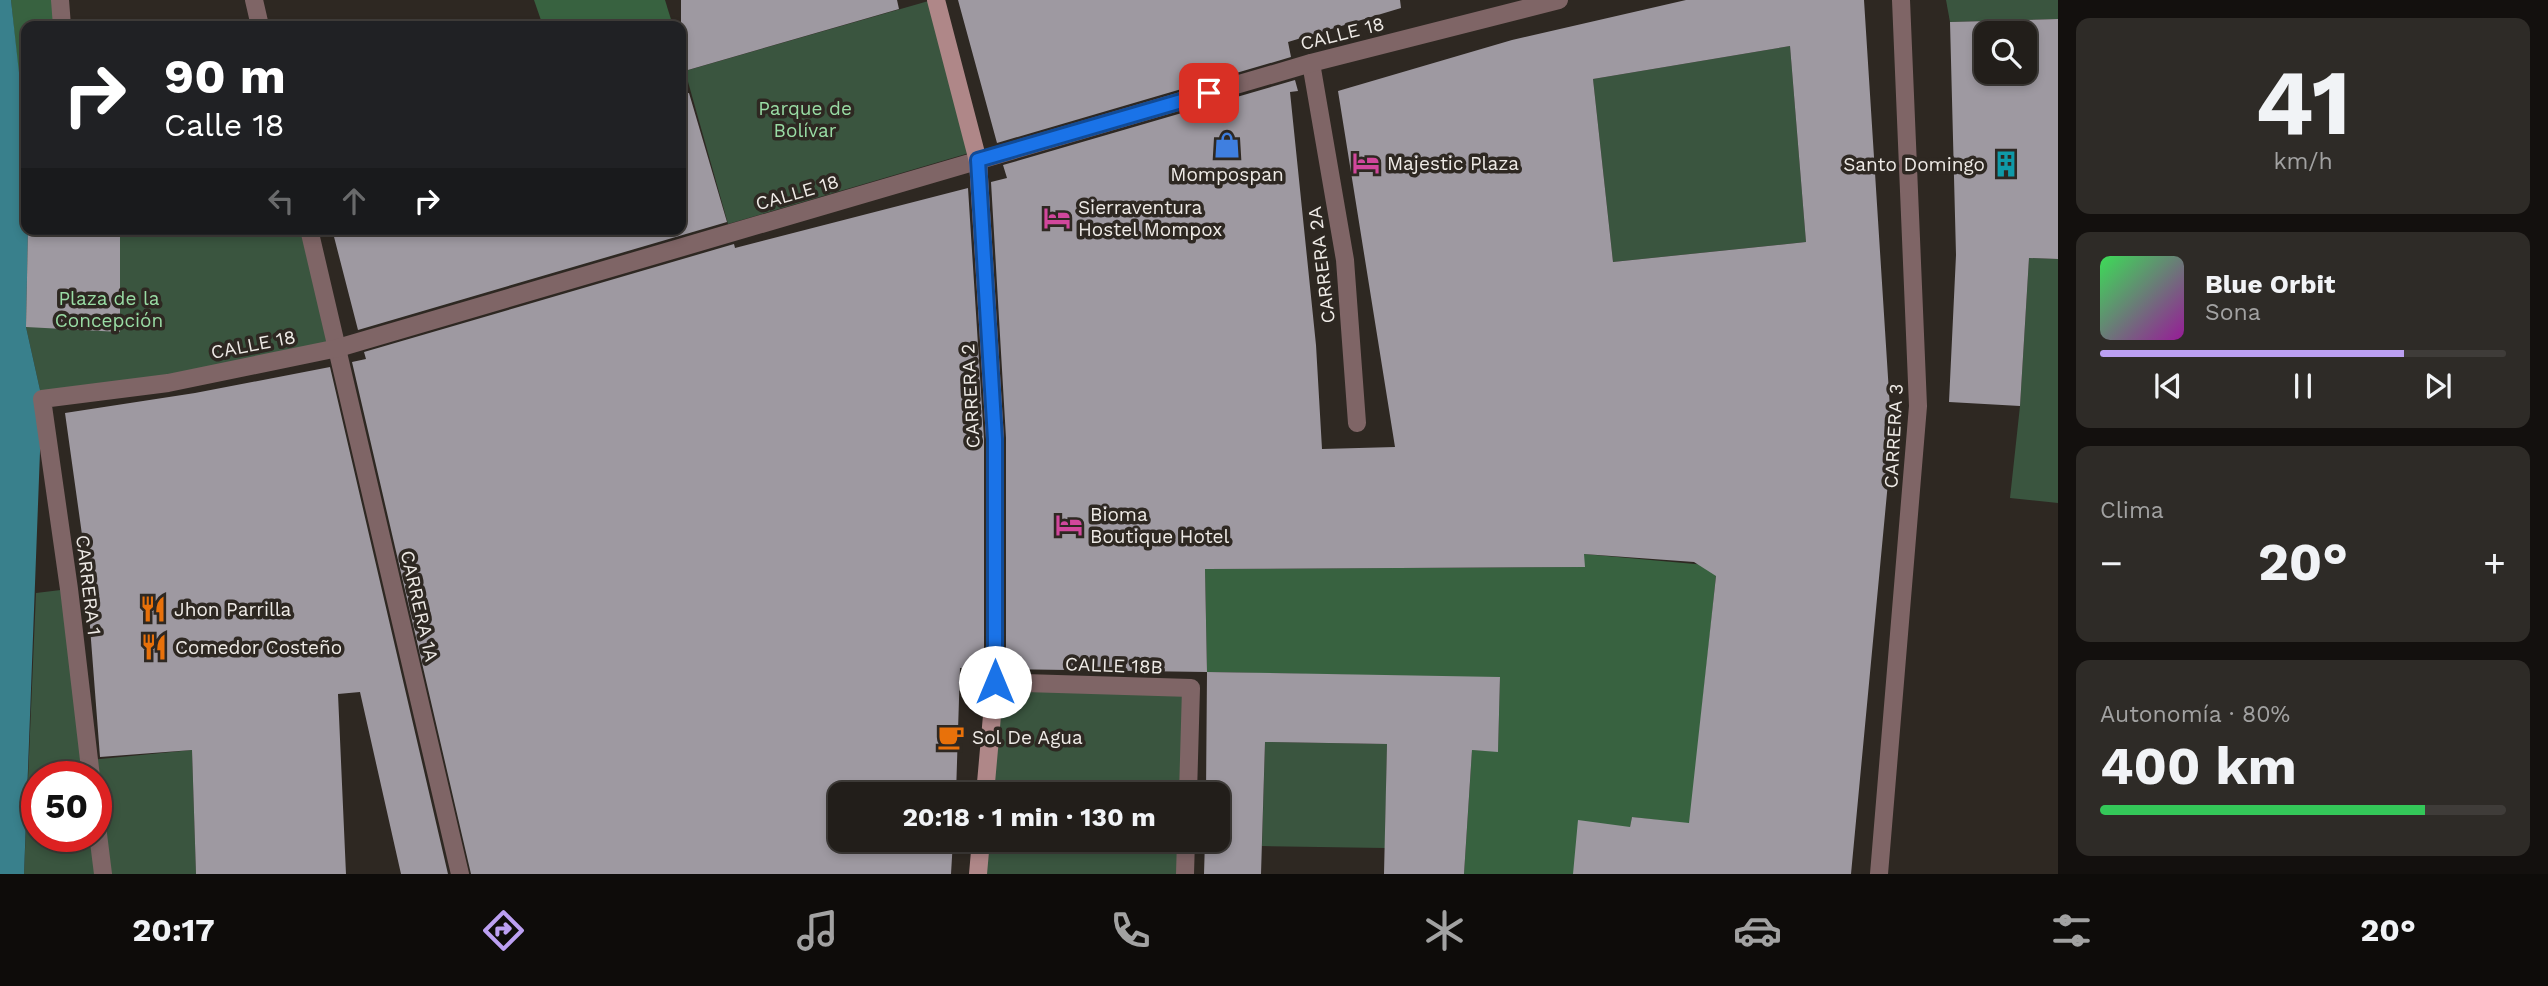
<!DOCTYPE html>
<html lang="es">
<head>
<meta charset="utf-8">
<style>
  body { margin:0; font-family:"Work Sans",sans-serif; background:#2e2b27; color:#f1f3f6; height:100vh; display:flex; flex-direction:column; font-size:26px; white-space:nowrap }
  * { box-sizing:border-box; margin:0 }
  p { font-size:23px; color:#a2a2a2 }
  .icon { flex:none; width:38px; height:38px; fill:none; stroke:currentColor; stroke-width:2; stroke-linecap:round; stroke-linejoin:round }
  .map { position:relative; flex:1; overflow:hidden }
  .details { display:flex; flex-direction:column; gap:18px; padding:18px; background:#13100e; width:490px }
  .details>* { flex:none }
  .top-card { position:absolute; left:21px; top:21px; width:665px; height:214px; border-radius:14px; box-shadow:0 4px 10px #0003,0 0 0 2px #3f3c39; background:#202124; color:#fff; overflow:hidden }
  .fabs { position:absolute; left:1974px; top:21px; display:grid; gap:14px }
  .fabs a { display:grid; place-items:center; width:63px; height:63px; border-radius:14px; background:#221e1a; box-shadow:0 4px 10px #0003,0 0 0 2px #3f3c39; font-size:35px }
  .speed { position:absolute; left:21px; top:761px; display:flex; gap:14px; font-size:35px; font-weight:700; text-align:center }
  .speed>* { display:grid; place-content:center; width:91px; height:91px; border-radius:50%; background:#221e1a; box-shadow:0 4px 10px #0003,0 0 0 2px #3f3c39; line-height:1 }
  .speed .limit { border:10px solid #d22; background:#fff; color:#111 }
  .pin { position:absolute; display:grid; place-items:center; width:60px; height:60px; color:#fff; margin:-30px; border-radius:14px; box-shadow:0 4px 10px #0006 }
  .me { position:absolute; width:77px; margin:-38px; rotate:0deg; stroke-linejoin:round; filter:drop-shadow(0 0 5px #0008) }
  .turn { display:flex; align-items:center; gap:24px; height:147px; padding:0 28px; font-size:32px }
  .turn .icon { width:91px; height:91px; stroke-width:2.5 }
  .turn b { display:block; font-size:49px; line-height:60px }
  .lanes { display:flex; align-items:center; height:66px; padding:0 28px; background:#0003; justify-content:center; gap:35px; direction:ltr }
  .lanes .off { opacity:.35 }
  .big { font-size:52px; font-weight:700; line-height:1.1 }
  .details .widget { flex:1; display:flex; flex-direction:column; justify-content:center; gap:10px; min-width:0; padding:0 24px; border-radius:14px; background:#2e2b27 }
  .details .dial { align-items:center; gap:0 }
  .dial b { font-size:91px; line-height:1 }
  .song { display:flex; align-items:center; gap:21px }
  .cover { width:84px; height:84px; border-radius:10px; background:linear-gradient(135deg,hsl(130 70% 55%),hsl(300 70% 35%)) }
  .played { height:7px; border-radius:4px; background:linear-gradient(90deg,#bca0f2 75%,#3f3c39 75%) }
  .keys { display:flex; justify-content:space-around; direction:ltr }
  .heat { display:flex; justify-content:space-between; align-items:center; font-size:38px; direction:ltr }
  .charge { height:10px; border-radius:5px; background:linear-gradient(90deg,#34c759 80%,#3f3c39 0) }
  .trip { position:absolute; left:828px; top:782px; width:402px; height:70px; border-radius:14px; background:#221e1a; box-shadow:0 4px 10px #0003,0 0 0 2px #3f3c39; font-weight:700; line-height:70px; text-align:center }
  .dock { display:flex; height:112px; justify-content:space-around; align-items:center; background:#0e0c0a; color:#a2a2a2 }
  .dock .icon { width:49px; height:49px }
  .dock .selected { color:#bca0f2 }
  .dock b { font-size:32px; color:#f1f3f6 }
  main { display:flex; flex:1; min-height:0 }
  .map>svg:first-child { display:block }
  .green { fill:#3a553f; fill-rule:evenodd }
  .forest { fill:#386240 }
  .water { fill:#39808c }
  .building { fill:#9e99a1; fill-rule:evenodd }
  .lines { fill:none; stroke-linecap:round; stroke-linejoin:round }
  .minor { stroke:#7f6566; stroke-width:18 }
  .secondary { stroke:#af8788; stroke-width:18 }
  .route-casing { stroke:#114b97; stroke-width:18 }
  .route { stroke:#1a73e8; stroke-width:12 }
  .labels { text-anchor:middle; stroke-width:7; stroke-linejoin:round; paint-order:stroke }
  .street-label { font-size:19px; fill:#efebe7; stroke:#2e2822 }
  .park-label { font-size:19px; fill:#99dca4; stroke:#2e2822 }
  .poi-label { font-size:19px; fill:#efebe7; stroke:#2e2822; text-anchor:start }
</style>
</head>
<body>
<main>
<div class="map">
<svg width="2058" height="874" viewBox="0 0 2058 874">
  <rect width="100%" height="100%" fill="#2e2822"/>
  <g class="green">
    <polygon points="932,0 976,151 728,224 685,71"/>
    <polygon points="1946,0 2058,0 2058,19 1950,22"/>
    <polygon points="1790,46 1806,242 1613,262 1593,79"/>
    <polygon points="28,229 309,229 338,348 42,399 26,327"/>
    <polygon points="2029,258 2058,259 2058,503 2010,498 2020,406"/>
    <path d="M69 589 90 760 192 750 196 874H24L36 593ZM37 777H96V836H37Z"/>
    <polygon points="995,682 1191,688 1188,794 985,794"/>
    <polygon points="1265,742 1387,744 1385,848 1262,846"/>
    <polygon points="981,840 1186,840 1185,874 978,874"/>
  </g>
  <g class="forest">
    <polygon points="11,0 60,0 62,26 26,26 26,128 24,128"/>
    <polygon points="534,0 665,0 673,26 543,26"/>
    <polygon points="1584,554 1717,566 1690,824 1632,817 1630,827 1573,874 1464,874 1472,750 1498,751 1500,678 1207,672 1205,569 1584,567"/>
  </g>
  <polygon class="water" points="0,0 11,0 26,136 26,229 28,229 26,327 42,399 24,874 0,874"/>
  <g class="building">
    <polygon points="681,0 897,0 899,9 681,72"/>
    <polygon points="958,0 1400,0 1401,8 1288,42 1291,57 997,143"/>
    <path d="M1686 0H1864L1892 440 1851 874H1573L1578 820 1630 827 1632 817 1689 823 1716 576 1694 562 1584 554 1585 567 1205 569 1207 672 1006 669V438L991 182 1007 178 1003 165 1295 80 1298 91 1290 92 1316 345 1322 449 1395 447 1338 91 1512 40ZM1790 46 1806 242 1613 262 1593 79Z"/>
    <path d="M2058 19V259L2029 258 2020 406 1949 402 1956 255 1950 22ZM1986 33H2025V72H1986Z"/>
    <polygon points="689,93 727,222 358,330 332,229 681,229 681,94"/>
    <polygon points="968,188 984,439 984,668 960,668 956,794 840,794 840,840 953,840 951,874 471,874 352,362 366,359 364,352 734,244 735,248"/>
    <polygon points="28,229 120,229 120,332 26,327"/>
    <polygon points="330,367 448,874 401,874 360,692 338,694 346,874 196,874 192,750 100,757 84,549 65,413 195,393"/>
    <polygon points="1207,672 1500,677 1498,752 1472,750 1464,874 1384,874 1387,744 1265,742 1261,874 1204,874 1205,840 1218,840 1218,794 1206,794"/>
  </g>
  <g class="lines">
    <g class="minor">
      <polyline points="60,0 62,26"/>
      <polyline points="254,0 260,26"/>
      <polyline points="1311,63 1345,260 1357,423"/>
      <polyline points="309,229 460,874"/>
      <polyline points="995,682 1191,688 1188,794"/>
      <polyline points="91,777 69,589 42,399 168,383 338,348 1311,63 1559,0"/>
      <polyline points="96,818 103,874"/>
      <polyline points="1185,874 1186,840"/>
      <polyline points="1879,874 1918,406 1901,0"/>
    </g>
    <g class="secondary">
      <polyline points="936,0 978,161 995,439 995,682 985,794"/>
      <polyline points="978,874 981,840"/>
    </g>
  </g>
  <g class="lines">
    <g class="route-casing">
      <polyline id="route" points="995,682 995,439 978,160 1209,93"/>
    </g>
    <use href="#route" class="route"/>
  </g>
  <defs>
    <g id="shop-bare" transform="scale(2.1)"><path d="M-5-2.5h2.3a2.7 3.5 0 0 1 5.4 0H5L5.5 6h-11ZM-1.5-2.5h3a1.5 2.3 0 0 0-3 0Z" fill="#3f7fe0" stroke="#2e2822" stroke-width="2.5" paint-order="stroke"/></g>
    <g id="hotel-bare" transform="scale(2.1)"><path d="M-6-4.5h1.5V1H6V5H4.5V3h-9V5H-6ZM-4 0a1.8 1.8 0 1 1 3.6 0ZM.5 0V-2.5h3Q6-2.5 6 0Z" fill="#d1479c" stroke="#2e2822" stroke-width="2.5" paint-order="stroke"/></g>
    <g id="building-bare" transform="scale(2.1)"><path d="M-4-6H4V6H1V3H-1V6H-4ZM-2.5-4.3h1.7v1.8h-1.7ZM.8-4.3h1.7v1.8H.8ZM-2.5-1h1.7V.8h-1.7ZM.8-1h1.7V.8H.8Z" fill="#0f9aa8" stroke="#2e2822" stroke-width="2.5" paint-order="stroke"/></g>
    <g id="restaurant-bare" transform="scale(2.1)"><path d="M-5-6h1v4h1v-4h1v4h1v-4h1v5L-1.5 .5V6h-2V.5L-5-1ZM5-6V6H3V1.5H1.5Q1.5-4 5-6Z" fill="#e8710a" stroke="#2e2822" stroke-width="2.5" paint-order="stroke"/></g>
    <g id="cafe-bare" transform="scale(2.1)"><path d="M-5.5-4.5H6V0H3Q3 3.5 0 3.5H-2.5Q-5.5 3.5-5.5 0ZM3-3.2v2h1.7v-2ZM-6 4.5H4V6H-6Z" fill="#e8710a" stroke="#2e2822" stroke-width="2.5" paint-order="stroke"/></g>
  </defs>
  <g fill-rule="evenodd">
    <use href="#shop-bare" x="1227" y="145"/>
    <use href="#hotel-bare" x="1366" y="163"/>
    <use href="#building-bare" x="2006" y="164"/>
    <use href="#hotel-bare" x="1057" y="218"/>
    <use href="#hotel-bare" x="1069" y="525"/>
    <use href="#restaurant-bare" x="153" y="609"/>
    <use href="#restaurant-bare" x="154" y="647"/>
    <use href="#cafe-bare" x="951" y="737"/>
  </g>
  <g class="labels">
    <g class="street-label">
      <text transform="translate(1342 33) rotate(-14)" y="7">CALLE 18</text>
      <text transform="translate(797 192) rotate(-16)" y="7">CALLE 18</text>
      <text transform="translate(1321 265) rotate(-97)" y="7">CARRERA 2A</text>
      <text transform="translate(253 344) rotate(-11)" y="7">CALLE 18</text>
      <text transform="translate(970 396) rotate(-93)" y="7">CARRERA 2</text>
      <text transform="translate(1893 436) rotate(-87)" y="7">CARRERA 3</text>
      <text transform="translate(89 585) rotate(83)" y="7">CARRERA 1</text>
      <text transform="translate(420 606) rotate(77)" y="7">CARRERA 1A</text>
      <text transform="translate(1114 665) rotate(2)" y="7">CALLE 18B</text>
    </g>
    <g class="park-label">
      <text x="805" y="115">Parque de<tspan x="805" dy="22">Bolívar</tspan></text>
      <text x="109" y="305">Plaza de la<tspan x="109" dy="22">Concepción</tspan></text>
    </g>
    <g class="poi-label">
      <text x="1387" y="170">Majestic Plaza</text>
      <text x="1985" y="171" text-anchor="end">Santo Domingo</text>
      <text x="1227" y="181" text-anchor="middle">Mompospan</text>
      <text x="1078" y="214">Sierraventura<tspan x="1078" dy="22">Hostel Mompox</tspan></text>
      <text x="1090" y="521">Bioma<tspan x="1090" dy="22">Boutique Hotel</tspan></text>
      <text x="174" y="616">Jhon Parrilla</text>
      <text x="175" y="654">Comedor Costeño</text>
      <text x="972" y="744">Sol De Agua</text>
    </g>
  </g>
</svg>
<div class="fabs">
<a><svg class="icon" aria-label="search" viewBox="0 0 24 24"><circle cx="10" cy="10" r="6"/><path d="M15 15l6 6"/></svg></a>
</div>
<div class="speed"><div class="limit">50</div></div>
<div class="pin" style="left:1209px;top:93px;background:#d93025"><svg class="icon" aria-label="arrive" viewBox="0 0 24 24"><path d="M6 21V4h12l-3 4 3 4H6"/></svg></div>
<svg class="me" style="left:995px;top:682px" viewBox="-20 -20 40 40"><circle r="19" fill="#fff"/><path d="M0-13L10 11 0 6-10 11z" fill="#1a73e8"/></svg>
<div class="trip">20:18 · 1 min · 130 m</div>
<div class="top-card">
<div class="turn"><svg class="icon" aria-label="right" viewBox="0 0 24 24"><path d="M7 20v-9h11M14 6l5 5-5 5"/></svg><div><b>90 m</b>Calle 18</div></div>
<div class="lanes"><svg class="icon off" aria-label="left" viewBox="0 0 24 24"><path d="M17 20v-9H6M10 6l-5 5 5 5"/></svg><svg class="icon off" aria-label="ahead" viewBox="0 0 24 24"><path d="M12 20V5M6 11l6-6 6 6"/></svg><svg class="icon" aria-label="right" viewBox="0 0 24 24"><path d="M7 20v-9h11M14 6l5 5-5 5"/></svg></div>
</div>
</div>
<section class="details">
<div class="widget dial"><b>41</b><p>km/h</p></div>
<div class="widget">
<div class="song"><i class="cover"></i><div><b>Blue Orbit</b><p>Sona</p></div></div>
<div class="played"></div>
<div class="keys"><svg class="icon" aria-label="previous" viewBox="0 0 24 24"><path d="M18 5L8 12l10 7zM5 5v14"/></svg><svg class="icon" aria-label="pause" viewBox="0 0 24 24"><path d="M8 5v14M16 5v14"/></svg><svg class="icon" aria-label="next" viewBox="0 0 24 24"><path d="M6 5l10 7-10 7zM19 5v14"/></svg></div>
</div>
<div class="widget"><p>Clima</p>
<div class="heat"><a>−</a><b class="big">20°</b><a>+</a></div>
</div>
<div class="widget"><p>Autonomía · 80%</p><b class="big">400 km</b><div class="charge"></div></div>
</section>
</main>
<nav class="dock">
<b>20:17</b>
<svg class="icon selected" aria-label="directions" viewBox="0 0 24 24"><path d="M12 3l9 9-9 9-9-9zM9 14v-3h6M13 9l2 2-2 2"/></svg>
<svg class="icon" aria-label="music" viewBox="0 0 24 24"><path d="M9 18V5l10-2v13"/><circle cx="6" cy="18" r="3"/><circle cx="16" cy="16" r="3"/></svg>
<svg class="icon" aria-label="phone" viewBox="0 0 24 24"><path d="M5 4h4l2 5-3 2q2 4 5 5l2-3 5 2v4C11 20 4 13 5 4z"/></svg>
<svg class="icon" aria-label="climate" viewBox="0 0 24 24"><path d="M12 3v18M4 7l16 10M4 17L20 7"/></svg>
<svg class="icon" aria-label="car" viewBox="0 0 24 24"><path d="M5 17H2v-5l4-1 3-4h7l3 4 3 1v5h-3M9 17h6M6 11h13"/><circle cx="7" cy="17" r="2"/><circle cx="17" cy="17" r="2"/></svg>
<svg class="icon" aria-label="filters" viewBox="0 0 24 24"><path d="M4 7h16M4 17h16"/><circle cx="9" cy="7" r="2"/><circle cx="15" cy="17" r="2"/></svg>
<b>20°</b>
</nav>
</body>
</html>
